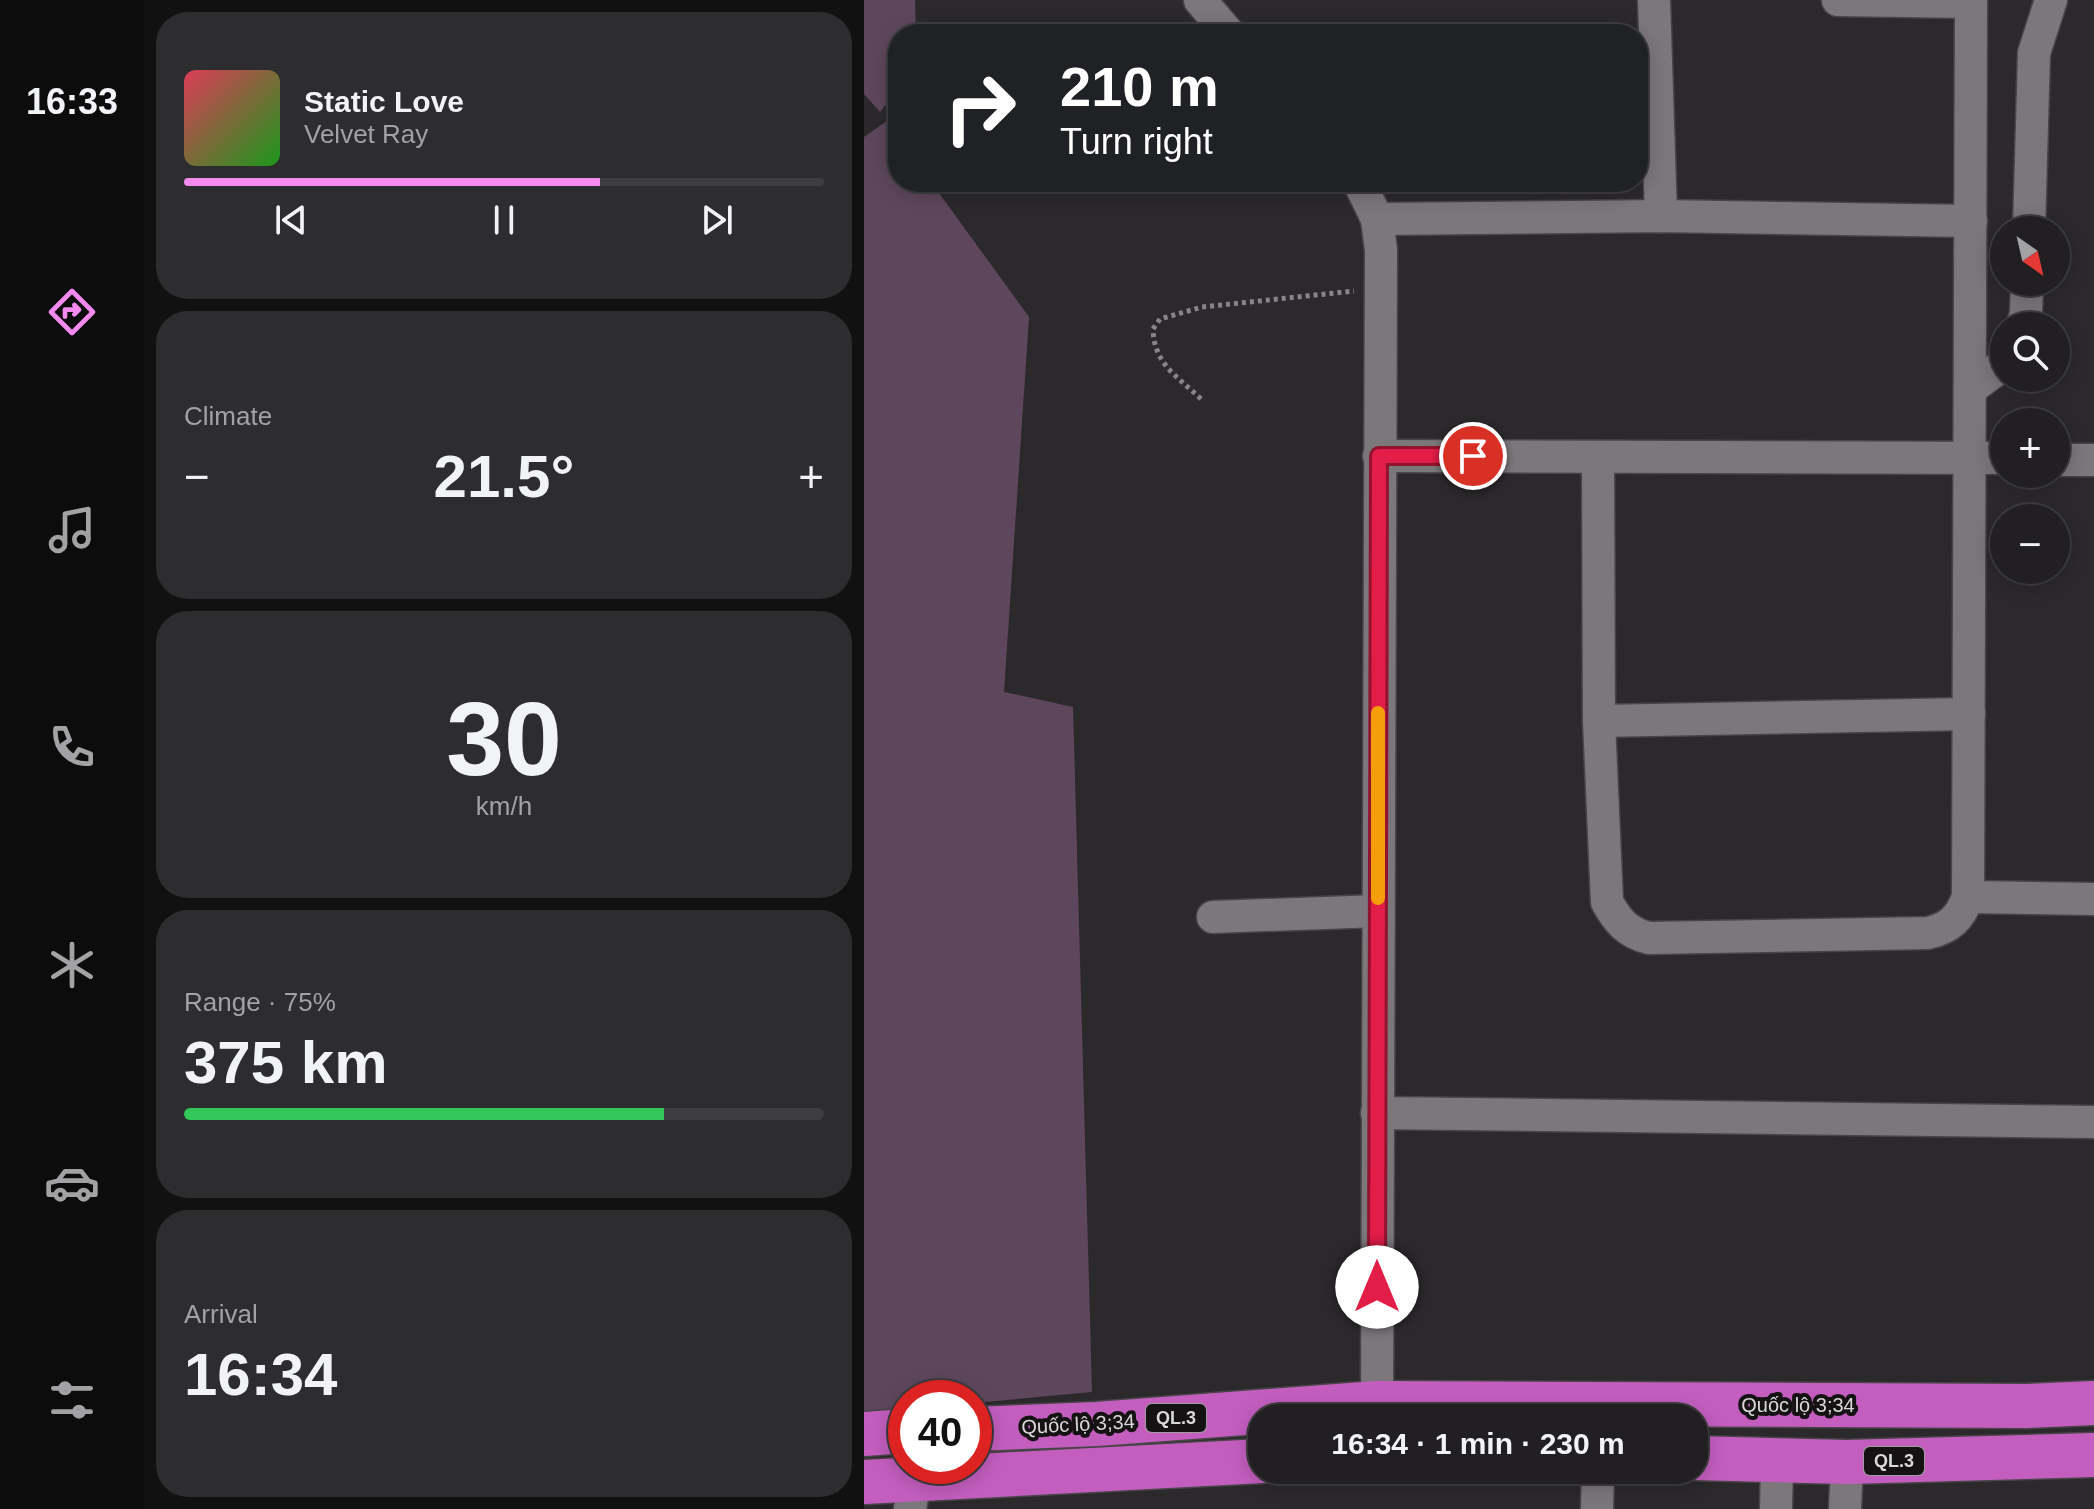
<!DOCTYPE html>
<html lang="en">
<head>
<meta charset="utf-8">
<style>
  body { margin:0; font-family:Helvetica,sans-serif; background:#2d2c2e; color:#f1f3f6; height:100vh; display:flex; flex-direction:column; font-size:30px; white-space:nowrap }
  * { box-sizing:border-box; margin:0 }
  p { font-size:26px; color:#a2a2a5 }
  .icon { flex:none; width:44px; height:44px; fill:none; stroke:currentColor; stroke-width:2; stroke-linecap:round; stroke-linejoin:round }
  .map { position:relative; flex:1; overflow:hidden }
  .details { display:flex; flex-direction:column; gap:12px; padding:12px; background:#121112; width:720px }
  .details>* { flex:none }
  .banner { position:absolute; left:24px; top:24px; width:760px; height:168px; border-radius:32px; box-shadow:0 4px 20px #0003,0 0 0 2px #3e3d3f; background:#202124; color:#fff; overflow:hidden }
  .needle { width:52px; rotate:146deg }
  .buttons { position:absolute; left:1126px; top:216px; display:grid; gap:16px }
  .buttons a { display:grid; place-items:center; width:80px; height:80px; border-radius:50%; background:#211f21; box-shadow:0 4px 20px #0003,0 0 0 2px #3e3d3f; font-size:40px }
  .speed { position:absolute; left:24px; top:1380px; display:flex; gap:16px; font-size:40px; font-weight:700; text-align:center }
  .speed>* { display:grid; place-content:center; width:104px; height:104px; border-radius:50%; background:#211f21; box-shadow:0 4px 20px #0003,0 0 0 2px #3e3d3f; line-height:1 }
  .speed .limit { border:12px solid #d22; background:#fff; color:#111 }
  .pin { position:absolute; display:grid; place-items:center; width:68px; height:68px; color:#fff; margin:-34px; border:4px solid #fff; border-radius:50%; box-shadow:0 2px 8px #0007 }
  .me { position:absolute; width:88px; margin:-44px; rotate:0deg; stroke-linejoin:round; filter:drop-shadow(0 0 6px #0008) }
  .turn { display:flex; align-items:center; gap:28px; height:168px; padding:0 40px; font-size:36px }
  .turn .icon { width:104px; height:104px; stroke-width:2.5 }
  .turn b { display:block; font-size:56px; line-height:68px }
  .big { font-size:60px; font-weight:800; line-height:1.1 }
  .details .tile { flex:1; display:flex; flex-direction:column; justify-content:center; gap:12px; min-width:0; padding:0 28px; border-radius:32px; background:#2d2c2e }
  .details .dial { align-items:center; gap:0 }
  .dial b { font-size:104px; line-height:1 }
  .song { display:flex; align-items:center; gap:24px }
  .cover { width:96px; height:96px; border-radius:12px; background:linear-gradient(135deg,hsl(350 70% 55%),hsl(120 70% 35%)) }
  .played { height:8px; border-radius:4px; background:linear-gradient(90deg,#f489ef 65%,#3e3d3f 65%) }
  .keys { display:flex; justify-content:space-around; direction:ltr }
  .heat { display:flex; justify-content:space-between; align-items:center; font-size:44px; direction:ltr }
  .charge { height:12px; border-radius:6px; background:linear-gradient(90deg,#34c759 75%,#3e3d3f 0) }
  .trip { position:absolute; left:384px; top:1404px; width:460px; height:80px; border-radius:32px; background:#211f21; box-shadow:0 4px 20px #0003,0 0 0 2px #3e3d3f; font-weight:800; line-height:80px; text-align:center }
  main { display:flex; flex:1; min-height:0 }
  .tab-bar { display:flex; flex-direction:column; width:144px; justify-content:space-around; align-items:center; background:#0d0c0d; color:#a2a2a5 }
  .tab-bar .icon { width:56px; height:56px }
  .tab-bar .on { color:#f489ef }
  .tab-bar b { font-size:36px; color:#f1f3f6 }
  .map>svg:first-child { display:block }
  .green { fill:#5e475c }
  .lines { fill:none; stroke-linecap:round; stroke-linejoin:round }
  .minor-casing { stroke:#484447; stroke-width:35 }
  .highway-casing { stroke:#484447; stroke-width:47 }
  .path { stroke:#878587; stroke-width:5; stroke-dasharray:4 4; stroke-linecap:butt }
  .minor { stroke:#7b777b; stroke-width:32 }
  .highway { stroke:#c35ebf; stroke-width:44 }
  .route-casing { stroke:#92132f; stroke-width:20 }
  .route { stroke:#e11d48; stroke-width:14 }
  .slow { stroke:#f59e0b; stroke-width:14 }
  .labels { text-anchor:middle; stroke-width:8; stroke-linejoin:round; paint-order:stroke }
  .shield { fill:#141213; stroke:#9e9c9e; stroke-width:2 }
  .shield-label { font-size:18px; font-weight:bold; fill:#d9d7d9 }
  .street-label { font-size:20px; fill:#d9d7d9; stroke:#141213 }
</style>
</head>
<body>
<main>
<nav class="tab-bar">
<b>16:33</b>
<svg class="icon on" aria-label="directions" viewBox="0 0 24 24"><path d="M12 3l9 9-9 9-9-9zM9 14v-3h6M13 9l2 2-2 2"/></svg>
<svg class="icon" aria-label="music" viewBox="0 0 24 24"><path d="M9 18V5l10-2v13"/><circle cx="6" cy="18" r="3"/><circle cx="16" cy="16" r="3"/></svg>
<svg class="icon" aria-label="phone" viewBox="0 0 24 24"><path d="M5 4h4l2 5-3 2q2 4 5 5l2-3 5 2v4C11 20 4 13 5 4z"/></svg>
<svg class="icon" aria-label="climate" viewBox="0 0 24 24"><path d="M12 3v18M4 7l16 10M4 17L20 7"/></svg>
<svg class="icon" aria-label="car" viewBox="0 0 24 24"><path d="M5 17H2v-5l4-1 3-4h7l3 4 3 1v5h-3M9 17h6M6 11h13"/><circle cx="7" cy="17" r="2"/><circle cx="17" cy="17" r="2"/></svg>
<svg class="icon" aria-label="filters" viewBox="0 0 24 24"><path d="M4 7h16M4 17h16"/><circle cx="9" cy="7" r="2"/><circle cx="15" cy="17" r="2"/></svg>
</nav>
<section class="details">
<div class="tile">
<div class="song"><i class="cover"></i><div><b>Static Love</b><p>Velvet Ray</p></div></div>
<div class="played"></div>
<div class="keys"><svg class="icon" aria-label="previous" viewBox="0 0 24 24"><path d="M18 5L8 12l10 7zM5 5v14"/></svg><svg class="icon" aria-label="pause" viewBox="0 0 24 24"><path d="M8 5v14M16 5v14"/></svg><svg class="icon" aria-label="next" viewBox="0 0 24 24"><path d="M6 5l10 7-10 7zM19 5v14"/></svg></div>
</div>
<div class="tile"><p>Climate</p>
<div class="heat"><a>−</a><b class="big">21.5°</b><a>+</a></div>
</div>
<div class="tile dial"><b>30</b><p>km/h</p></div>
<div class="tile"><p>Range · 75%</p><b class="big">375 km</b><div class="charge"></div></div>
<div class="tile"><p>Arrival</p><b class="big">16:34</b></div>
</section>
<div class="map">
<svg width="1230" height="1509" viewBox="0 0 1230 1509">
  <rect width="100%" height="100%" fill="#2c292c"/>
  <g class="green">
    <polygon points="0,0 51,0 52,34 34,34 34,88 16,112 0,94"/>
    <polygon points="23,121 34,137 34,182 67,182 165,317 140,692 209,707 228,1392 110,1403 110,1398 42,1398 42,1410 0,1414 0,137"/>
  </g>
  <g class="lines">
    <g class="minor-casing">
      <g id="minor">
        <polyline points="336,0 365,34"/>
        <polyline points="790,0 797,216"/>
        <polyline points="974,0 1107,2"/>
        <polyline points="495,182 513,219 517,250 513,1403"/>
        <polyline points="513,219 797,216 1107,221"/>
        <polyline points="1165,230 1170,53 1187,0"/>
        <polyline points="1158,326 1162,314 1163,282"/>
        <polyline points="1106,389 1140,364"/>
        <polyline points="515,456 1140,458"/>
        <path d="M734 457 735 721 743 902C753 920 763 933 785 938L1064 933C1086 928 1096 918 1104 897L1107 0"/>
        <polyline points="1192,460 1230,460"/>
        <polyline points="735,721 1105,714"/>
        <polyline points="1104,897 1230,899"/>
        <polyline points="349,917 514,911"/>
        <polyline points="513,1113 1230,1122"/>
        <polyline points="46,1509 51,1480"/>
        <polyline points="733,1509 734,1470"/>
        <polyline points="912,1509 913,1461"/>
        <polyline points="981,1509 983,1462"/>
      </g>
    </g>
    <g class="highway-casing">
      <g id="highway">
        <polyline points="110,1429 233,1424 513,1403 1162,1406 1230,1403"/>
        <polyline points="0,1434 42,1431"/>
        <polyline points="830,1458 983,1462 1230,1455"/>
        <polyline points="0,1482 398,1461"/>
      </g>
    </g>
    <path class="path" d="M337 399C313 376 290 364 289 329L296 319 338 307 490 291"/>
    <use href="#minor" class="minor"/>
    <use href="#highway" class="highway"/>
  </g>
  <g class="lines">
    <g class="route-casing">
      <polyline id="route" points="513,1287 515,456 609,456"/>
    </g>
    <use href="#route" class="route"/>
    <polyline class="slow" points="514,898 514,713"/>
  </g>
  <g class="labels">
    <g class="shield">
      <rect x="282" y="1404" width="60" height="28" rx="6"/>
      <rect x="1000" y="1447" width="60" height="28" rx="6"/>
    </g>
    <g class="shield-label">
      <text x="312" y="1424">QL.3</text>
      <text x="1030" y="1467">QL.3</text>
    </g>
    <g class="street-label">
      <text x="934" y="1412">Quốc lộ 3;34</text>
      <text transform="translate(214 1424) rotate(-3)" y="7">Quốc lộ 3;34</text>
    </g>
  </g>
</svg>
<div class="buttons">
<a><svg class="needle" viewBox="-14 -14 28 28"><path d="M0-13l5 13h-10z" fill="#e53935"/><path d="M0 13l5-13h-10z" fill="#a2a2a5"/></svg></a>
<a><svg class="icon" aria-label="search" viewBox="0 0 24 24"><circle cx="10" cy="10" r="6"/><path d="M15 15l6 6"/></svg></a>
<a>+</a>
<a>−</a>
</div>
<div class="speed"><div class="limit">40</div></div>
<div class="pin" style="left:609px;top:456px;background:#d93025"><svg class="icon" aria-label="arrive" viewBox="0 0 24 24"><path d="M6 21V4h12l-3 4 3 4H6"/></svg></div>
<svg class="me" style="left:513px;top:1287px" viewBox="-20 -20 40 40"><circle r="19" fill="#fff"/><path d="M0-13L10 11 0 6-10 11z" fill="#e11d48"/></svg>
<div class="trip">16:34 · 1 min · 230 m</div>
<div class="banner">
<div class="turn"><svg class="icon" aria-label="right" viewBox="0 0 24 24"><path d="M7 20v-9h11M14 6l5 5-5 5"/></svg><div><b>210 m</b>Turn right</div></div>
</div>
</div>
</main>
</body>
</html>
